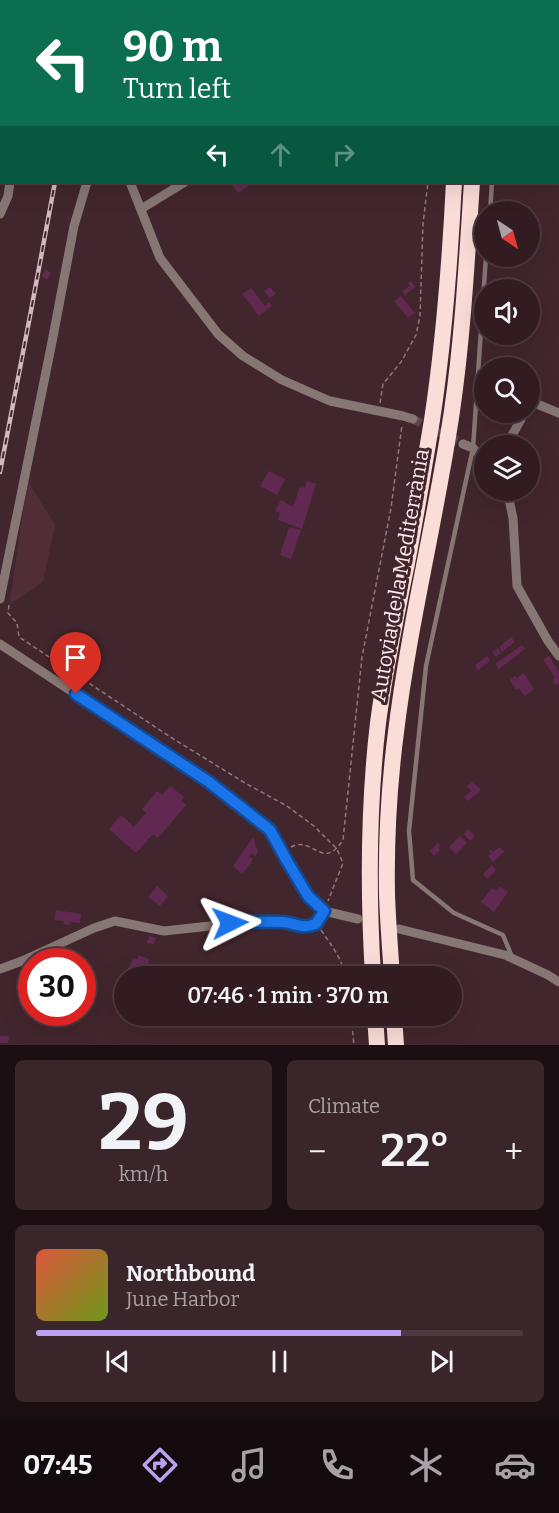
<!DOCTYPE html>
<html lang="en">
<head>
<meta charset="utf-8">
<style>
  body { margin:0; font-family:Bitter,serif; background:#3a252a; color:#f1f3f6; height:100vh; display:flex; flex-direction:column; font-size:22px; white-space:nowrap }
  * { box-sizing:border-box; margin:0 }
  p { font-size:20px; color:#a8a1a5 }
  .icon { flex:none; width:33px; height:33px; fill:none; stroke:currentColor; stroke-width:2; stroke-linecap:round; stroke-linejoin:round }
  .map { position:relative; height:1045px; overflow:hidden }
  .sheet { display:flex; flex-direction:column; gap:15px; padding:15px; background:#1c0f13; flex:1 }
  .sheet>* { flex:none }
  .banner { position:absolute; left:0px; top:0px; width:560px; height:183px; box-shadow:0 6px 24px #0002,0 0 0 2px #4d3a40; background:#0b6e4f; color:#fff; overflow:hidden }
  .needle { width:39px; rotate:144deg }
  .fabs { position:absolute; left:474px; top:201px; display:grid; gap:12px }
  .fabs a { display:grid; place-items:center; width:66px; height:66px; border-radius:50%; background:#321c22; box-shadow:0 6px 24px #0002,0 0 0 2px #4d3a40; font-size:30px }
  .speed { position:absolute; left:18px; top:948px; display:flex; gap:12px; font-size:30px; font-weight:700; text-align:center }
  .speed>* { display:grid; place-content:center; width:78px; height:78px; border-radius:50%; background:#321c22; box-shadow:0 6px 24px #0002,0 0 0 2px #4d3a40; line-height:1 }
  .speed .limit { border:9px solid #d22; background:#fff; color:#111 }
  .pin { position:absolute; display:grid; place-items:center; width:51px; height:51px; color:#fff; margin:-62px -26px; border-radius:50% 50% 50% 0; rotate:-45deg; box-shadow:0 0 6px #0007 }
  .pin .icon { rotate:45deg }
  .me { position:absolute; width:66px; margin:-33px; rotate:87deg; stroke-linejoin:round; filter:drop-shadow(0 0 4px #0008) }
  .turn { display:flex; align-items:center; gap:21px; height:126px; padding:0 24px; font-size:27px }
  .turn .icon { width:78px; height:78px; stroke-width:2.5 }
  .turn b { display:block; font-size:42px; line-height:51px }
  .lanes { display:flex; align-items:center; height:57px; padding:0 24px; background:#0003; justify-content:center; gap:30px; direction:ltr }
  .lanes .off { opacity:.35 }
  .big { font-size:45px; font-weight:600; line-height:1.1 }
  .sheet .widget { flex:1; display:flex; flex-direction:column; justify-content:center; gap:9px; min-width:0; padding:0 21px; border-radius:9px; background:#3a252a }
  .sheet .dial { align-items:center; gap:0 }
  .dial b { font-size:78px; line-height:1 }
  .song { display:flex; align-items:center; gap:18px }
  .cover { width:72px; height:72px; border-radius:9px; background:linear-gradient(135deg,hsl(10 70% 55%),hsl(80 70% 35%)) }
  .played { height:6px; border-radius:3px; background:linear-gradient(90deg,#bca0f2 75%,#4d3a40 75%) }
  .keys { display:flex; justify-content:space-around; direction:ltr }
  .heat { display:flex; justify-content:space-between; align-items:center; font-size:33px; direction:ltr }
  .sheet .tiles { flex:1; display:grid; gap:15px; grid-template-columns:1fr 1fr }
  .widget:last-child { grid-column:span 2 }
  .trip { position:absolute; left:114px; top:966px; width:348px; height:60px; border-radius:30px; background:#321c22; box-shadow:0 6px 24px #0002,0 0 0 2px #4d3a40; font-weight:600; line-height:60px; text-align:center }
  .dock { display:flex; height:96px; justify-content:space-around; align-items:center; background:#140b0e; color:#a8a1a5 }
  .dock .icon { width:42px; height:42px }
  .dock .selected { color:#bca0f2 }
  .dock b { font-size:27px; color:#f1f3f6 }
  .map>svg:first-child { display:block }
  .built { fill:#512e37 }
  .building { fill:#612952 }
  .lines { fill:none; stroke-linecap:round; stroke-linejoin:round }
  .street-tunnel { stroke:#5e434a; stroke-width:9; stroke-dasharray:9 4.5; stroke-linecap:butt }
  .path { stroke:#8f777c; stroke-width:1.5; stroke-dasharray:4.5 3; stroke-linecap:butt }
  .lane { stroke:#867775; stroke-width:4.5 }
  .street { stroke:#867775; stroke-width:9 }
  .highway { stroke:#faddd7; stroke-width:16 }
  .rail-casing { stroke:#d0babe; stroke-width:4.5 }
  .rail { stroke:#42262d; stroke-width:2; stroke-dasharray:7; stroke-linecap:butt }
  .route-casing { stroke:#114b97; stroke-width:15 }
  .route { stroke:#1a73e8; stroke-width:10 }
  .labels { text-anchor:middle; stroke-width:6; stroke-linejoin:round; paint-order:stroke }
  .street-label { font-size:21px; fill:#fdeaed; stroke:#42262d }
</style>
</head>
<body>
<div class="map">
<svg width="559" height="1045" viewBox="0 0 559 1045">
  <rect width="100%" height="100%" fill="#42262d"/>
  <polygon class="built" points="28,481 55,525 43,582 9,605"/>
  <g class="building">
    <polygon points="230,182 245,182 248,186 238,193"/>
    <polygon points="46,269 51,273 47,280 42,276"/>
    <polygon points="411,281 415,287 405,295 402,291 410,286 408,283"/>
    <polygon points="505,282 514,290 499,290"/>
    <polygon points="270,287 276,294 270,298 264,291"/>
    <polygon points="251,288 265,306 269,302 272,306 259,316 242,294"/>
    <polygon points="401,296 415,313 408,318 394,301"/>
    <polygon points="269,471 285,479 277,495 260,486"/>
    <polygon points="307,481 316,484 302,529 278,520 280,513 275,511 281,500 293,507 300,487 305,488"/>
    <polygon points="289,527 301,530 291,559 280,555"/>
    <polygon points="511,637 515,642 502,652 499,647"/>
    <polygon points="522,645 525,649 499,669 495,664"/>
    <polygon points="498,648 501,653 496,657 492,652"/>
    <polygon points="487,656 490,661 478,670 475,665"/>
    <polygon points="549,656 559,672 559,682 556,685 552,681 555,678 543,659"/>
    <polygon points="524,673 534,689 525,696 519,688 516,690 510,680 515,676 517,678"/>
    <polygon points="472,781 481,790 468,801 464,797 471,791 467,786"/>
    <polygon points="170,786 184,797 181,801 186,805 158,838 153,834 136,853 109,829 121,815 134,827 146,813 142,809 157,791 162,795"/>
    <polygon points="468,829 475,836 470,841 464,834"/>
    <polygon points="460,836 467,843 456,854 449,847"/>
    <polygon points="253,837 258,852 255,856 252,853 249,856 253,859 251,861 252,863 250,864 242,874 233,866"/>
    <polygon points="438,843 440,845 438,848 440,850 434,856 430,851"/>
    <polygon points="500,847 504,852 493,862 488,856 491,854 489,851 491,850 493,852"/>
    <polygon points="492,865 496,870 487,879 483,874"/>
    <polygon points="157,886 168,896 160,906 148,897"/>
    <polygon points="499,886 508,892 494,912 481,902 492,888 496,891"/>
    <polygon points="56,910 81,914 80,923 70,922 69,925 63,924 64,921 54,920"/>
    <polygon points="149,936 156,938 154,944 147,943"/>
    <polygon points="139,955 149,959 148,963 152,964 150,967 146,966 143,974 129,968 133,958 137,959"/>
    <polygon points="117,997 124,1000 123,1005 115,1001"/>
    <polygon points="0,1036 9,1036 8,1043 0,1043"/>
  </g>
  <g class="lines">
    <polyline class="street-tunnel" points="413,419 463,444"/>
    <g class="path">
      <polyline points="426,0 426,2"/>
      <polyline points="380,403 383,384 401,362 416,335 420,316 423,224 428,182"/>
      <polyline points="9,605 8,613 17,623 19,637 172,738 245,783 287,806 314,826 337,849 343,863 328,901"/>
      <path d="M291 847C313 835 322 872 343 840L362 657 391 508 402 425"/>
      <path d="M321 930C331 945 342 958 345 976"/>
      <polyline points="351,1016 354,1045"/>
    </g>
    <g class="lane">
      <polyline points="499,0 499,2"/>
      <polyline points="490,212 492,182"/>
      <polyline points="486,256 473,448 426,666 409,831 413,880 454,913 503,935 512,957"/>
    </g>
    <g class="street">
      <polyline points="13,2 14,0"/>
      <polyline points="113,2 113,0"/>
      <polyline points="2,55 2,115"/>
      <polyline points="130,182 160,258 218,334 243,356 282,380 330,401 403,416 413,419"/>
      <polyline points="141,209 185,182"/>
      <polyline points="0,214 8,196 10,182"/>
      <polyline points="530,405 532,402 559,413"/>
      <polyline points="463,444 473,448 484,460"/>
      <polyline points="506,446 525,412"/>
      <polyline points="507,490 513,518 517,586 548,641 559,656"/>
      <polyline points="0,599 52,342 74,226 87,182"/>
      <polyline points="0,644 209,782 271,830 287,861 308,896 324,911 358,919"/>
      <polyline points="399,929 505,955 548,975 559,982"/>
      <polyline points="0,969 22,961 94,928 115,921 164,931 247,922 285,922 306,927 316,924 324,911"/>
    </g>
    <g class="highway">
      <polyline points="454,0 454,2"/>
      <polyline points="476,0 476,2"/>
      <path d="M373 976C368 892 368 808 378 723 385 669 396 616 407 563 416 516 424 468 432 420 444 341 450 261 454 182"/>
      <path d="M392 976C390 949 388 922 387 895 386 841 389 786 396 732 409 625 436 519 452 411 463 335 467 258 472 182"/>
      <polyline points="375,1016 377,1045"/>
      <polyline points="394,1016 396,1045"/>
    </g>
    <g class="rail-casing">
      <g id="rail">
        <polyline points="82,2 82,0"/>
        <polyline points="0,472 30,316 55,182"/>
      </g>
    </g>
    <use href="#rail" class="rail"/>
  </g>
  <g class="lines">
    <g class="route-casing">
      <path id="route" d="M76 694 209 782 270 830 287 861 308 896 324 911 316 924C301 929 298 924 283 922 266 921 247 922 230 923"/>
    </g>
    <use href="#route" class="route"/>
  </g>
  <g class="labels">
    <g class="street-label">
      <text transform="translate(400 575) rotate(-80)" y="7">Autovia de la Mediterrània</text>
    </g>
  </g>
</svg>
<div class="fabs">
<a><svg class="needle" viewBox="-14 -14 28 28"><path d="M0-13l5 13h-10z" fill="#e53935"/><path d="M0 13l5-13h-10z" fill="#a8a1a5"/></svg></a>
<a><svg class="icon" aria-label="sound" viewBox="0 0 24 24"><path d="M4 9h4l5-4v14l-5-4H4zM17 9q2 3 0 6"/></svg></a>
<a><svg class="icon" aria-label="search" viewBox="0 0 24 24"><circle cx="10" cy="10" r="6"/><path d="M15 15l6 6"/></svg></a>
<a><svg class="icon" aria-label="layers" viewBox="0 0 24 24"><path d="M12 4l9 5-9 5-9-5zM3 14l9 5 9-5"/></svg></a>
</div>
<div class="speed"><div class="limit">30</div></div>
<div class="pin" style="left:76px;top:694px;background:#d93025"><svg class="icon" aria-label="arrive" viewBox="0 0 24 24"><path d="M6 21V4h12l-3 4 3 4H6"/></svg></div>
<svg class="me" style="left:230px;top:923px" viewBox="-20 -20 40 40"><path d="M0-17L14 15 0 8-14 15z" fill="#1a73e8" stroke="#fff" stroke-width="4"/></svg>
<div class="trip">07:46 · 1 min · 370 m</div>
<div class="banner">
<div class="turn"><svg class="icon" aria-label="left" viewBox="0 0 24 24"><path d="M17 20v-9H6M10 6l-5 5 5 5"/></svg><div><b>90 m</b>Turn left</div></div>
<div class="lanes"><svg class="icon" aria-label="left" viewBox="0 0 24 24"><path d="M17 20v-9H6M10 6l-5 5 5 5"/></svg><svg class="icon off" aria-label="ahead" viewBox="0 0 24 24"><path d="M12 20V5M6 11l6-6 6 6"/></svg><svg class="icon off" aria-label="right" viewBox="0 0 24 24"><path d="M7 20v-9h11M14 6l5 5-5 5"/></svg></div>
</div>
</div>
<section class="sheet">
<div class="tiles">
<div class="widget dial"><b>29</b><p>km/h</p></div>
<div class="widget"><p>Climate</p>
<div class="heat"><a>−</a><b class="big">22°</b><a>+</a></div>
</div>
<div class="widget">
<div class="song"><i class="cover"></i><div><b>Northbound</b><p>June Harbor</p></div></div>
<div class="played"></div>
<div class="keys"><svg class="icon" aria-label="previous" viewBox="0 0 24 24"><path d="M18 5L8 12l10 7zM5 5v14"/></svg><svg class="icon" aria-label="pause" viewBox="0 0 24 24"><path d="M8 5v14M16 5v14"/></svg><svg class="icon" aria-label="next" viewBox="0 0 24 24"><path d="M6 5l10 7-10 7zM19 5v14"/></svg></div>
</div>
</div>
</section>
<nav class="dock">
<b>07:45</b>
<svg class="icon selected" aria-label="directions" viewBox="0 0 24 24"><path d="M12 3l9 9-9 9-9-9zM9 14v-3h6M13 9l2 2-2 2"/></svg>
<svg class="icon" aria-label="music" viewBox="0 0 24 24"><path d="M9 18V5l10-2v13"/><circle cx="6" cy="18" r="3"/><circle cx="16" cy="16" r="3"/></svg>
<svg class="icon" aria-label="phone" viewBox="0 0 24 24"><path d="M5 4h4l2 5-3 2q2 4 5 5l2-3 5 2v4C11 20 4 13 5 4z"/></svg>
<svg class="icon" aria-label="climate" viewBox="0 0 24 24"><path d="M12 3v18M4 7l16 10M4 17L20 7"/></svg>
<svg class="icon" aria-label="car" viewBox="0 0 24 24"><path d="M5 17H2v-5l4-1 3-4h7l3 4 3 1v5h-3M9 17h6M6 11h13"/><circle cx="7" cy="17" r="2"/><circle cx="17" cy="17" r="2"/></svg>
</nav>
</body>
</html>
